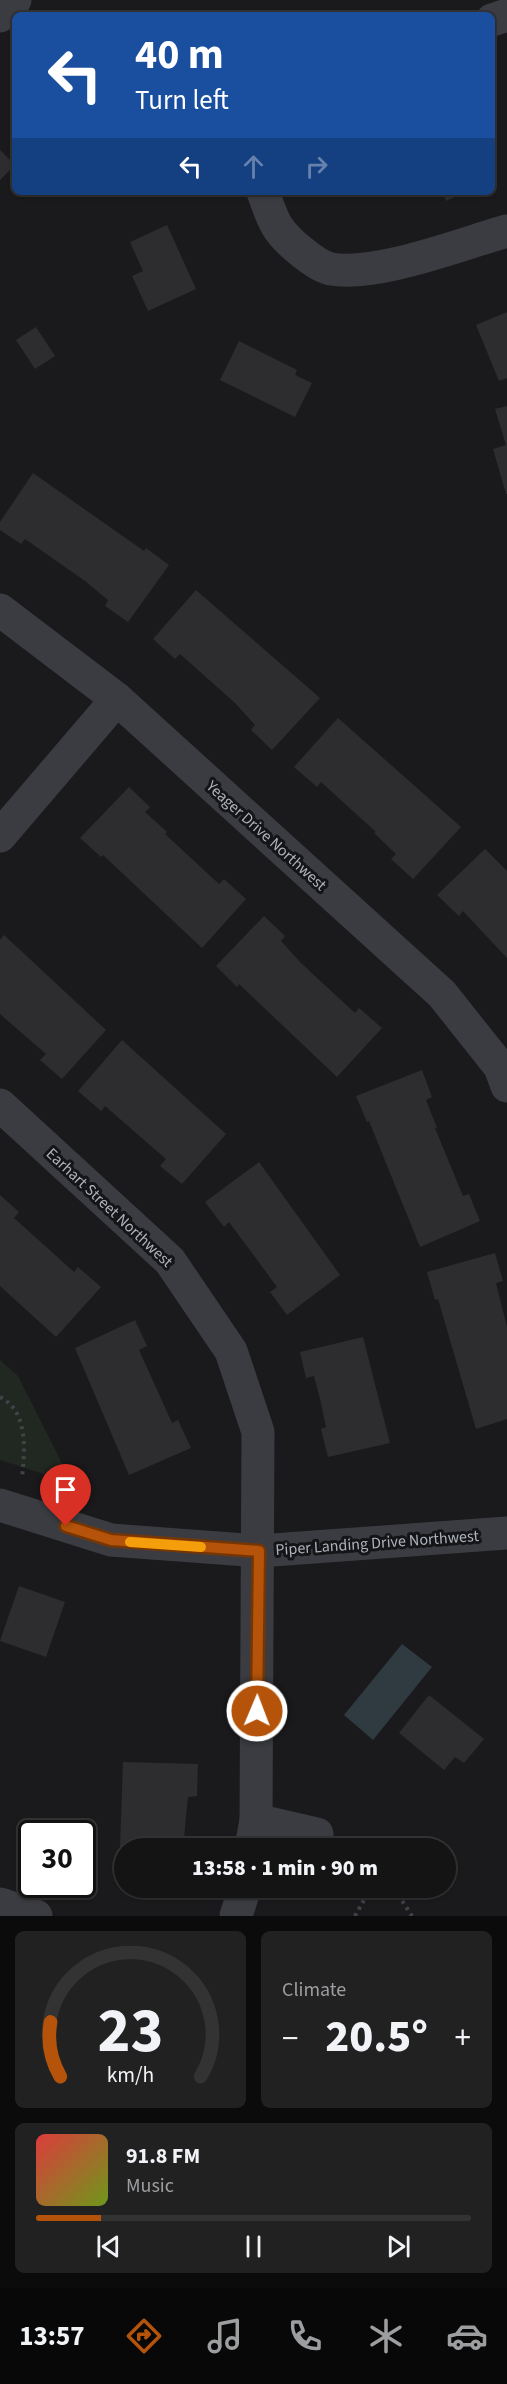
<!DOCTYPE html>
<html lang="en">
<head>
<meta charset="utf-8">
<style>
  body { margin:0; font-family:"Source Sans 3",sans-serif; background:#212122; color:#f1f3f6; height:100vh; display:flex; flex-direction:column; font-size:22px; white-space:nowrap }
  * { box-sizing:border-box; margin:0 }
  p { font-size:20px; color:#9d9ea0 }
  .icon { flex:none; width:33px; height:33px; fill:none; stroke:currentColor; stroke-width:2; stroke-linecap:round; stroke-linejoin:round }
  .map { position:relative; height:1916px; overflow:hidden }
  .sheet { display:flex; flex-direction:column; gap:15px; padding:15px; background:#0b0b0c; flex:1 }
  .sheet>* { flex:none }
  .guide { position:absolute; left:12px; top:12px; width:483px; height:183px; border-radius:9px; box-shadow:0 2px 4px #0004,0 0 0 2px #333334; background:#1a4fa0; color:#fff; overflow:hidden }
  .speed { position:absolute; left:18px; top:1820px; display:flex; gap:12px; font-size:30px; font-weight:700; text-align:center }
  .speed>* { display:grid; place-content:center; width:78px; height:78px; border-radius:50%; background:#141415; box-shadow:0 2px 4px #0004,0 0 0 2px #333334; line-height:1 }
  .speed .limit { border:3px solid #111; border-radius:9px; background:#fff; color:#111 }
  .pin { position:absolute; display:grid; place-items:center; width:51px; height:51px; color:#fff; margin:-62px -26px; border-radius:50% 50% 50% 0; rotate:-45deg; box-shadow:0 0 6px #0007 }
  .pin .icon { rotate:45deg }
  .me { position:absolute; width:66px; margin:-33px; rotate:1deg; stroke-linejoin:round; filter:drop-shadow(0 0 4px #0008) }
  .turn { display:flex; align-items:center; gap:21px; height:126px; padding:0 24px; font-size:27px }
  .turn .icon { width:78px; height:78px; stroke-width:2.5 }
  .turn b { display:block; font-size:42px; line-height:51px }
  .lanes { display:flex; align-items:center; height:57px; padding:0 24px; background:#0003; justify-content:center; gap:30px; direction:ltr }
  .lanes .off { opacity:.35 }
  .big { font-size:45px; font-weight:800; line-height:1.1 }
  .sheet .widget { flex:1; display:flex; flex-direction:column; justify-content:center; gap:9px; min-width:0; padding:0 21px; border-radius:9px; background:#212122 }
  .sheet .dial { align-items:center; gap:0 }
  .dial svg { height:156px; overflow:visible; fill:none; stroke:#333334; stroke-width:7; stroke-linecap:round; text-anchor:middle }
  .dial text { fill:#f1f3f6; stroke:none }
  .song { display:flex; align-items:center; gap:18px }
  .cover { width:72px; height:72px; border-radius:9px; background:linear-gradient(135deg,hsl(0 70% 55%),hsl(80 70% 35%)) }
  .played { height:6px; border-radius:3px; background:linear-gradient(90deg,#b45309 15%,#333334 15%) }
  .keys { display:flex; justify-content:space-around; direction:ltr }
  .heat { display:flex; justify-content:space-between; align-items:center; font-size:33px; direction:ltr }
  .sheet .tiles { flex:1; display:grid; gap:15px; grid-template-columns:1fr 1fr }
  .widget:last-child { grid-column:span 2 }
  .trip { position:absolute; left:114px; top:1838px; width:342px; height:60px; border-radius:30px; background:#141415; box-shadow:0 2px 4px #0004,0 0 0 2px #333334; font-weight:800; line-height:60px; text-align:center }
  .tab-bar { display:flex; height:96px; justify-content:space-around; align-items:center; background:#080808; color:#9d9ea0 }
  .tab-bar .icon { width:42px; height:42px }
  .tab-bar .selected { color:#b45309 }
  .tab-bar b { font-size:27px; color:#f1f3f6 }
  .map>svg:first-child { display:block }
  .green { fill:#202821 }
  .water { fill:#2f3a41 }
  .building { fill:#2d2d30 }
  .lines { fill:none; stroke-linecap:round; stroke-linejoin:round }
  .path { stroke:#414349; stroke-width:4; stroke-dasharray:3 4.5; stroke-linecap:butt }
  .minor { stroke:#3b3c42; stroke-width:33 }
  .route-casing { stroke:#753606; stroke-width:15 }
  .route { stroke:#b45309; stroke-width:10 }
  .slow { stroke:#f59e0b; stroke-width:10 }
  .labels { text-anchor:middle; stroke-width:6; stroke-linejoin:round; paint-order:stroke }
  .street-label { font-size:16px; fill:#acb2bc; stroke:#151518 }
</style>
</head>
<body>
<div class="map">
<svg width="507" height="1916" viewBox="0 0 507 1916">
  <rect width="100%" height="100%" fill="#1a1a1c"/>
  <polygon class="green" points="0,1360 18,1376 72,1483 0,1460"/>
  <polygon class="water" points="402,1644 432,1667 373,1740 344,1715"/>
  <g class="building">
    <polygon points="0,150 15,165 0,180"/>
    <polygon points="442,192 467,192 446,201"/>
    <polygon points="167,225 196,289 148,311 132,276 143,271 130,242"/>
    <polygon points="507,312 507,378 499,381 476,325"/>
    <polygon points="36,327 55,356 35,369 16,340"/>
    <polygon points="239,341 297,370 295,375 312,383 295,417 220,380"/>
    <polygon points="507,406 507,494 506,494 493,449 506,445 495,409"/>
    <polygon points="33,473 144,551 146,548 169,565 128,622 105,606 108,600 85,581 25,539 21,544 0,530 0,522"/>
    <polygon points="196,590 320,698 272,750 251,730 255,725 235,703 180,654 175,659 153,639"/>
    <polygon points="338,718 461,827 413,879 391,859 396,854 374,833 376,832 321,782 317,787 294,767"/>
    <polygon points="129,787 150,807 145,812 167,832 165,834 219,884 224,879 246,899 202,948 103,855 101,857 80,838"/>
    <polygon points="485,849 507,871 507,958 463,911 459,916 437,895"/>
    <polygon points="264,916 285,936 281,941 301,963 355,1013 359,1008 382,1028 337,1077 239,984 237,987 216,966"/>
    <polygon points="4,935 106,1030 62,1079 40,1060 46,1054 0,1014 0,940"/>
    <polygon points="122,1040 226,1134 182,1184 160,1166 166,1159 105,1106 101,1111 78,1091"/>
    <polygon points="422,1070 432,1097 426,1100 437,1128 435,1128 463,1196 469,1194 480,1221 420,1247 369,1121 367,1122 356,1096"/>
    <polygon points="259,1162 340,1275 287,1315 270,1292 277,1287 229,1222 224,1227 205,1202"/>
    <polygon points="0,1195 19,1212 14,1218 74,1272 78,1267 101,1287 56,1337 0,1286"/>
    <polygon points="495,1253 503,1281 496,1283 507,1327 507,1419 476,1429 438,1299 435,1300 427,1272"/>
    <polygon points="135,1320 147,1346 139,1350 172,1423 178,1420 191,1448 129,1475 75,1348"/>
    <polygon points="363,1337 390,1443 328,1457 321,1429 326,1427 320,1399 314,1376 306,1378 300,1352"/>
    <polygon points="19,1586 65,1602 46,1657 0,1641"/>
    <polygon points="429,1695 484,1739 464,1763 455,1757 444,1770 399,1733"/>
    <polygon points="123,1762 198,1764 197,1796 188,1797 183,1848 124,1848 124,1875 119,1875"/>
  </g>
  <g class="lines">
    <g class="path">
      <path d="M0 1397C28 1411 25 1449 22 1477"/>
      <polyline points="355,1916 364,1900 382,1893 401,1899 412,1916"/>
    </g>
    <g class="minor">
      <polyline points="0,16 15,0"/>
      <polyline points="492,20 507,15"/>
      <path d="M263 192C267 203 271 216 277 226 285 240 316 266 331 269 377 277 461 244 507 231"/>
      <polyline points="0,610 117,699 442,994 500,1067 507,1086"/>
      <polyline points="0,836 117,699"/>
      <polyline points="0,1105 170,1261 231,1351 258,1432 256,1820 251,1848"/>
      <polyline points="0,1505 111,1540 259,1551 507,1533"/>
      <polyline points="256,1820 317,1834"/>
      <polyline points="0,1904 36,1916"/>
      <polyline points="236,1916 245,1887"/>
    </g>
  </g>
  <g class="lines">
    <g class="route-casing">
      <polyline id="route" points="66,1526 111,1540 259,1551 257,1711"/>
    </g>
    <use href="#route" class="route"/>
    <polyline class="slow" points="130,1542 201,1547"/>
  </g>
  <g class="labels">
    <g class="street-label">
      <text transform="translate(267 835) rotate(42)" y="6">Yeager Drive Northwest</text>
      <text transform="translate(110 1207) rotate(43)" y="6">Earhart Street Northwest</text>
      <text transform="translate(377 1542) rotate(-4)" y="6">Piper Landing Drive Northwest</text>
    </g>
  </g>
</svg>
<div class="speed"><div class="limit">30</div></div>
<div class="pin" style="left:66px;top:1526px;background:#d93025"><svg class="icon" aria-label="arrive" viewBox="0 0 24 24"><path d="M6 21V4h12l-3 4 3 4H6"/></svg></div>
<svg class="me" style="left:257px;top:1711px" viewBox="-20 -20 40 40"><circle r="17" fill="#b45309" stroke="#fff" stroke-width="3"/><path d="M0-11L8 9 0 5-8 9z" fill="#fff"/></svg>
<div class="trip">13:58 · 1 min · 90 m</div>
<div class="guide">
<div class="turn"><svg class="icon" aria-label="left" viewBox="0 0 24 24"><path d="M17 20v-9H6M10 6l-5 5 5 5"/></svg><div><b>40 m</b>Turn left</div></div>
<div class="lanes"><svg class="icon" aria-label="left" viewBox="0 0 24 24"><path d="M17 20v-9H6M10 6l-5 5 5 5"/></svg><svg class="icon off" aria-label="ahead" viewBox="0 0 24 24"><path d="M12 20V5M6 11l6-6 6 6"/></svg><svg class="icon off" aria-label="right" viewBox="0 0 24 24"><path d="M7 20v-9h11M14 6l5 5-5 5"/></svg></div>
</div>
</div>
<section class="sheet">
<div class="tiles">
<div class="widget dial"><svg viewBox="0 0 100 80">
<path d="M14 69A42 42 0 1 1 86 69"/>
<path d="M14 69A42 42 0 0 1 9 41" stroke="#b45309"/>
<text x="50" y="56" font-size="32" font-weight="700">23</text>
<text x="50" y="72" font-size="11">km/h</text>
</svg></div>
<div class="widget"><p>Climate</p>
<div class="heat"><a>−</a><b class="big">20.5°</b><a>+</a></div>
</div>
<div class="widget">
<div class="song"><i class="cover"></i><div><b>91.8 FM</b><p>Music</p></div></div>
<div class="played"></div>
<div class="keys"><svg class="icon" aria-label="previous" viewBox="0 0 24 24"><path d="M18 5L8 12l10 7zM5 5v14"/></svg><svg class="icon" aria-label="pause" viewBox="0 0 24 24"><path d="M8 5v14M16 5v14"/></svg><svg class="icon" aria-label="next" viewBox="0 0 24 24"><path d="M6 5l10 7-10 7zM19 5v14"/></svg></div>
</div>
</div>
</section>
<nav class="tab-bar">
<b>13:57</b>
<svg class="icon selected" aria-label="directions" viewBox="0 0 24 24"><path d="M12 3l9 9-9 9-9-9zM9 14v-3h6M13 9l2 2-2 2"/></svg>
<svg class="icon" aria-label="music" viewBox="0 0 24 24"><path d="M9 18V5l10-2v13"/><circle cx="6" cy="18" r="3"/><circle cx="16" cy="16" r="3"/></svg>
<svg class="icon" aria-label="phone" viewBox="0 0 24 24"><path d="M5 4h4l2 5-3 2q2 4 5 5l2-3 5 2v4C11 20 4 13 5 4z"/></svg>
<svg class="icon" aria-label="climate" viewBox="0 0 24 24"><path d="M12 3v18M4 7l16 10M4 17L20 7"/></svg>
<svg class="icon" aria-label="car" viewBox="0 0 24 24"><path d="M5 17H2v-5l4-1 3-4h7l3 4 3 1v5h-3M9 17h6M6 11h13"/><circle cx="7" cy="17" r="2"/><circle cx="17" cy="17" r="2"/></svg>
</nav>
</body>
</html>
